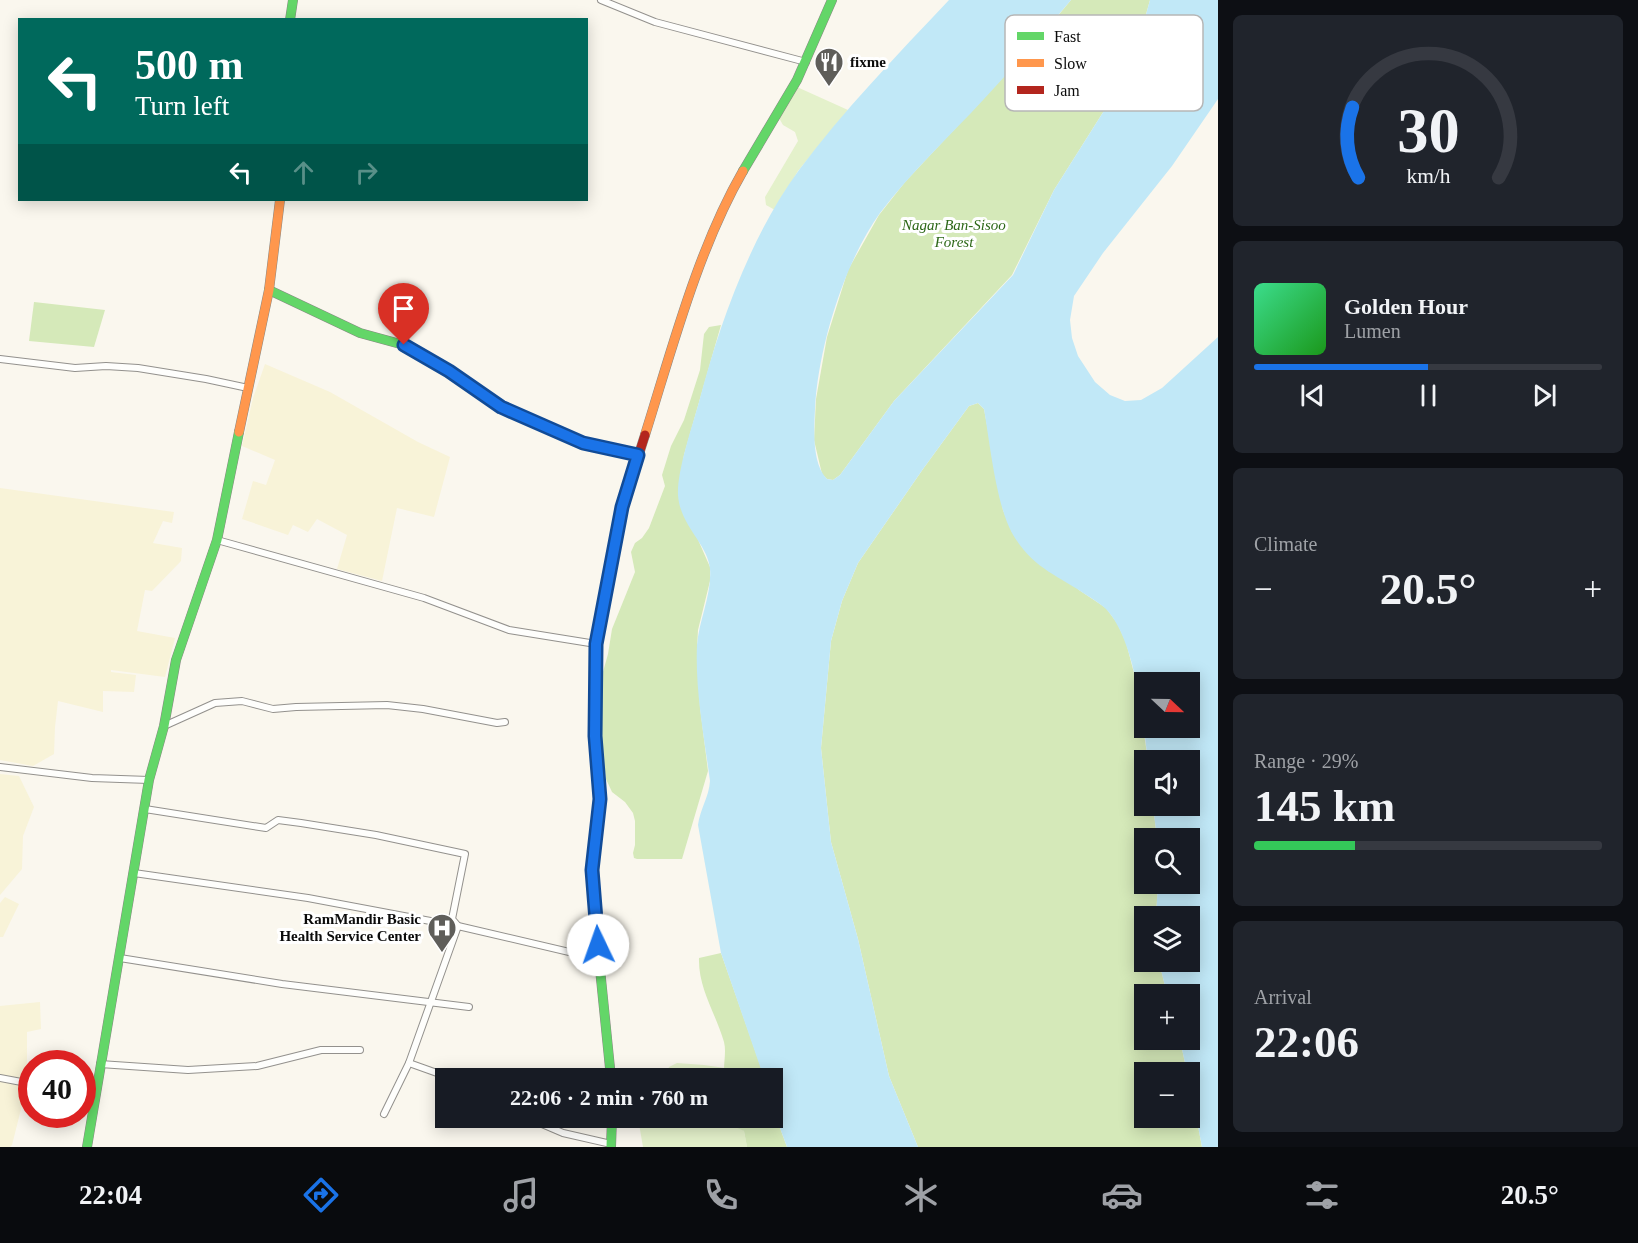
<!DOCTYPE html>
<html lang="en">
<head>
<meta charset="utf-8">
<style>
  body { margin:0; font-family:Georgia,serif; background:#20242c; color:#f1f3f6; height:100vh; display:flex; flex-direction:column; font-size:22px; white-space:nowrap }
  * { box-sizing:border-box; margin:0 }
  p { font-size:20px; color:#9ea1a6 }
  .icon { flex:none; width:33px; height:33px; fill:none; stroke:currentColor; stroke-width:2; stroke-linecap:round; stroke-linejoin:round }
  .map { position:relative; flex:1; overflow:hidden }
  .sheet { display:flex; flex-direction:column; gap:15px; padding:15px; background:#0d0f14; width:420px }
  .sheet>* { flex:none }
  .banner { position:absolute; left:18px; top:18px; width:570px; height:183px; border-radius:0px; box-shadow:0 3px 15px #0003; background:#00695c; color:#fff; overflow:hidden }
  .needle { width:39px; rotate:112deg }
  .controls { position:absolute; left:1134px; top:672px; display:grid; gap:12px }
  .controls a { display:grid; place-items:center; width:66px; height:66px; border-radius:0px; background:#171b24; box-shadow:0 3px 15px #0003; font-size:30px }
  .speed { position:absolute; left:18px; top:1050px; display:flex; gap:12px; font-size:30px; font-weight:700; text-align:center }
  .speed>* { display:grid; place-content:center; width:78px; height:78px; border-radius:50%; background:#171b24; box-shadow:0 3px 15px #0003; line-height:1 }
  .speed .limit { border:9px solid #d22; background:#fff; color:#111 }
  .pin { position:absolute; display:grid; place-items:center; width:51px; height:51px; color:#fff; margin:-62px -26px; border-radius:50% 50% 50% 0; rotate:-45deg; box-shadow:0 0 6px #0007 }
  .pin .icon { rotate:45deg }
  .me { position:absolute; width:66px; margin:-33px; rotate:357deg; stroke-linejoin:round; filter:drop-shadow(0 0 4px #0008) }
  .turn { display:flex; align-items:center; gap:21px; height:126px; padding:0 18px; font-size:27px }
  .turn .icon { width:78px; height:78px; stroke-width:2.5 }
  .turn b { display:block; font-size:42px; line-height:51px }
  .lanes { display:flex; align-items:center; height:57px; padding:0 18px; background:#0003; justify-content:center; gap:30px; direction:ltr }
  .lanes .off { opacity:.35 }
  .big { font-size:45px; font-weight:700; line-height:1.1 }
  .sheet .card { flex:1; display:flex; flex-direction:column; justify-content:center; gap:9px; min-width:0; padding:0 21px; border-radius:9px; background:#20242c }
  .sheet .dial { align-items:center; gap:0 }
  .dial svg { height:156px; overflow:visible; fill:none; stroke:#363941; stroke-width:7; stroke-linecap:round; text-anchor:middle }
  .dial text { fill:#f1f3f6; stroke:none }
  .song { display:flex; align-items:center; gap:18px }
  .cover { width:72px; height:72px; border-radius:9px; background:linear-gradient(135deg,hsl(150 70% 55%),hsl(120 70% 35%)) }
  .played { height:6px; border-radius:3px; background:linear-gradient(90deg,#1a73e8 50%,#363941 50%) }
  .keys { display:flex; justify-content:space-around; direction:ltr }
  .heat { display:flex; justify-content:space-between; align-items:center; font-size:33px; direction:ltr }
  .charge { height:9px; border-radius:4px; background:linear-gradient(90deg,#34c759 29%,#363941 0) }
  .trip { position:absolute; left:435px; top:1068px; width:348px; height:60px; border-radius:0px; background:#171b24; box-shadow:0 3px 15px #0003; font-weight:700; line-height:60px; text-align:center }
  .dock { display:flex; height:96px; justify-content:space-around; align-items:center; background:#090b0e; color:#9ea1a6 }
  .dock .icon { width:42px; height:42px }
  .dock .current { color:#1a73e8 }
  .dock b { font-size:27px; color:#f1f3f6 }
  main { display:flex; flex:1; min-height:0 }
  .map>svg:first-child { display:block }
  .farmland { fill:#f8f3d8 }
  .green { fill:#e4f1cb }
  .forest { fill:#d5e9b9 }
  .water { fill:#c1e8f7; fill-rule:evenodd }
  .lines { fill:none; stroke-linecap:round; stroke-linejoin:round }
  .street-casing { stroke:#93918d; stroke-width:8 }
  .fast-casing { stroke:#898884; stroke-width:10 }
  .slow-casing { stroke:#898884; stroke-width:10 }
  .jam-casing { stroke:#898884; stroke-width:10 }
  .street { stroke:#fefefc; stroke-width:6 }
  .fast { stroke:#63d668; stroke-width:9 }
  .slow { stroke:#ff974d; stroke-width:9 }
  .jam { stroke:#b3261e; stroke-width:9 }
  .route-casing { stroke:#114b97; stroke-width:15 }
  .route { stroke:#1a73e8; stroke-width:10 }
  .labels { text-anchor:middle; stroke-width:6; stroke-linejoin:round; paint-order:stroke }
  .poi-label { font-size:15px; font-weight:bold; fill:#0b0b0b; stroke:#fff; text-anchor:start }
  .park-label { font-size:15px; font-style:italic; fill:#2c6717; stroke:#fff }
  .key { fill:#fff; stroke:#b6b6b6; stroke-width:1.5 }
  .key-label { font-size:16px; fill:#0b0b0b }
</style>
</head>
<body>
<main>
<div class="map">
<svg width="1218" height="1147" viewBox="0 0 1218 1147">
  <rect width="100%" height="100%" fill="#faf7ee"/>
  <g class="farmland">
    <polygon points="265,364 330,392 418,442 450,457 434,517 397,508 382,581 337,569 347,535 317,519 308,532 293,525 288,535 242,519 253,481 266,485 275,460 242,446 253,398"/>
    <polygon points="0,488 174,512 172,523 163,521 153,543 182,548 181,561 152,591 145,590 137,631 175,638 165,677 111,670 111,672 136,675 134,692 103,691 103,712 58,701 55,727 54,754 33,766 0,760"/>
    <polygon points="0,774 19,776 34,807 23,836 22,869 0,895"/>
    <polygon points="5,897 19,904 3,937 0,937 0,903"/>
    <polygon points="40,1002 41,1029 27,1032 27,1085 12,1145 10,1147 0,1147 0,1006"/>
  </g>
  <g class="green">
    <polygon points="797,87 848,110 798,171 775,210 766,205 765,197 798,141 795,132 783,125 779,118"/>
    <polygon points="677,1063 704,1065 725,1068 723,1071 725,1078 664,1078 669,1067"/>
    <polygon points="638,1118 734,1118 731,1122 744,1131 747,1147 643,1147"/>
  </g>
  <g class="forest">
    <polygon points="1071,0 1150,0 1135,54 1107,106 1054,190 1012,275 894,401 840,475 833,480 827,479 822,474 814,440 816,399 827,337 848,270 879,215 905,182 1035,43"/>
    <polygon points="34,302 105,310 94,347 29,341"/>
    <polygon points="721,325 684,455 678,494 710,567 710,581 698,630 697,649 700,707 708,771 682,859 637,859 634,858 633,853 635,845 635,821 633,813 625,802 612,792 606,779 600,734 601,679 608,654 612,629 635,572 631,552 635,543 642,538 649,528 665,486 662,475 671,446 684,420 700,370 704,334 709,327"/>
    <polygon points="978,403 984,409 1003,510 1012,532 1079,590 1106,608 1117,623 1126,642 1136,681 1148,760 1144,760 1144,806 1153,806 1157,838 1144,838 1144,884 1158,884 1156,916 1144,916 1144,962 1159,962 1167,994 1144,994 1144,1040 1180,1040 1187,1072 1144,1072 1144,1118 1190,1118 1190,1084 1202,1147 918,1147 889,1076 858,939 831,842 821,748 831,641 842,601 858,563 923,469 969,406"/>
    <path d="M721 953 763 1073 764 1078H725C722 1067 727 1054 724 1042 716 1014 698 988 699 958Z"/>
    <polygon points="773,1109 787,1147 747,1147 744,1131 731,1125 734,1118 772,1118"/>
  </g>
  <path class="water" d="M949 0H1071C1042 34 1014 67 984 99 949 137 911 172 880 213 844 263 818 348 815 409 814 430 812 464 827 479L833 480 840 475 894 401 1013 275 1054 190 1107 106 1135 54 1150 0H1218V99L1172 166 1103 253 1074 296 1070 320 1072 338 1078 356 1095 382 1110 395 1125 401 1141 400 1162 388 1218 337V1147H1202L1190 1084V1072H1187L1180 1040H1190V994H1167L1159 962H1190V916H1156L1158 884H1190V838H1157L1153 806H1190V760H1148C1143 719 1135 639 1106 609 1101 604 1094 600 1088 596 1057 575 1032 568 1012 533 996 503 990 444 984 409L978 403 969 406 923 469 858 563 842 601 831 641 821 748 831 842 858 939 889 1076 918 1147H787L773 1109 772 1078H764L721 953 698 825C700 809 709 797 710 781 704 736 695 690 697 645 699 620 712 594 710 569 708 544 680 526 678 495 677 471 692 427 699 402 719 325 751 235 799 170 844 110 897 55 949 0ZM1144 682H1190V728H1144Z"/>
  <g class="lines">
    <g class="street-casing">
      <g id="street">
        <polyline points="601,0 655,22 806,62"/>
        <polyline points="0,359 75,368 106,366 138,368 206,379 248,388"/>
        <polyline points="217,540 424,598 509,630 596,644"/>
        <polyline points="164,726 215,703 242,701 273,709 296,707 387,705 423,709 497,723 505,722"/>
        <polyline points="0,767 92,778 149,780"/>
        <polyline points="145,809 266,828 278,820 301,823 376,835 465,854 452,919 458,926"/>
        <polyline points="134,873 308,898 457,926"/>
        <polyline points="120,958 282,984 469,1007"/>
        <polyline points="409,1063 458,926 599,959"/>
        <polyline points="100,1064 188,1070 257,1066 321,1050 360,1050"/>
        <polyline points="0,1078 32,1084"/>
        <polyline points="82,1093 95,1095"/>
        <polyline points="384,1114 409,1063 451,1078"/>
        <polyline points="528,1118 563,1133 611,1144"/>
      </g>
    </g>
    <g class="fast-casing">
      <g id="fast">
        <polyline points="290,20 293,0"/>
        <polyline points="743,171 797,80 832,0"/>
        <polyline points="269,290 360,333 404,345 449,371 501,407 583,443 638,455"/>
        <polyline points="596,650 595,736 600,799 593,870 599,959 611,1078"/>
        <polyline points="87,1147 149,780 164,726 176,660 217,540 239,432"/>
        <polyline points="611,1147 612,1118"/>
      </g>
    </g>
    <g class="slow-casing">
      <g id="slow">
        <polyline points="239,432 269,290 280,200"/>
        <path d="M645 435C672 349 698 249 743 171"/>
      </g>
    </g>
    <g class="jam-casing">
      <polyline id="jam" points="596,650 622,507 645,435"/>
    </g>
    <use href="#street" class="street"/>
    <use href="#fast" class="fast"/>
    <use href="#slow" class="slow"/>
    <use href="#jam" class="jam"/>
  </g>
  <g class="lines">
    <g class="route-casing">
      <polyline id="route" points="404,345 449,371 501,407 583,443 638,455 622,507 596,644 595,736 600,799 592,870 598,945"/>
    </g>
    <use href="#route" class="route"/>
  </g>
  <defs>
    <g id="restaurant-pin" transform="scale(1.5)"><path d="M0 17L-7.5 6A9.5 9.5 0 1 1 7.5 6Z" fill="#5f5e5a" stroke="#fff"/><path d="M-5-6h1v4h1v-4h1v4h1v-4h1v5L-1.5 .5V6h-2V.5L-5-1ZM5-6V6H3V1.5H1.5Q1.5-4 5-6Z" fill="#fff"/></g>
    <g id="hospital-pin" transform="scale(1.5)"><path d="M0 17L-7.5 6A9.5 9.5 0 1 1 7.5 6Z" fill="#5f5e5a" stroke="#fff"/><path d="M-5-5h3v3.5h4V-5h3V5h-3V1.5h-4V5h-3Z" fill="#fff"/></g>
  </defs>
  <g fill-rule="evenodd">
    <use href="#restaurant-pin" x="829" y="62"/>
    <use href="#hospital-pin" x="442" y="928"/>
  </g>
  <g class="labels">
    <g class="poi-label">
      <text x="850" y="67">fixme</text>
      <text x="421" y="924" text-anchor="end">RamMandir Basic<tspan x="421" dy="17">Health Service Center</tspan></text>
    </g>
    <g class="park-label">
      <text x="954" y="230">Nagar Ban-Sisoo<tspan x="954" dy="17">Forest</tspan></text>
    </g>
  </g>
  <rect x="1005" y="15" width="198" height="96" rx="9" class="key"/>
  <rect x="1017" y="32" width="27" height="8" fill="#63d668"/>
  <rect x="1017" y="59" width="27" height="8" fill="#ff974d"/>
  <rect x="1017" y="86" width="27" height="8" fill="#b3261e"/>
  <g class="key-label">
    <text x="1054" y="42">Fast</text>
    <text x="1054" y="69">Slow</text>
    <text x="1054" y="96">Jam</text>
  </g>
</svg>
<div class="controls">
<a><svg class="needle" viewBox="-14 -14 28 28"><path d="M0-13l5 13h-10z" fill="#e53935"/><path d="M0 13l5-13h-10z" fill="#9ea1a6"/></svg></a>
<a><svg class="icon" aria-label="sound" viewBox="0 0 24 24"><path d="M4 9h4l5-4v14l-5-4H4zM17 9q2 3 0 6"/></svg></a>
<a><svg class="icon" aria-label="search" viewBox="0 0 24 24"><circle cx="10" cy="10" r="6"/><path d="M15 15l6 6"/></svg></a>
<a><svg class="icon" aria-label="layers" viewBox="0 0 24 24"><path d="M12 4l9 5-9 5-9-5zM3 14l9 5 9-5"/></svg></a>
<a>+</a>
<a>−</a>
</div>
<div class="speed"><div class="limit">40</div></div>
<div class="pin" style="left:404px;top:345px;background:#d93025"><svg class="icon" aria-label="arrive" viewBox="0 0 24 24"><path d="M6 21V4h12l-3 4 3 4H6"/></svg></div>
<svg class="me" style="left:598px;top:945px" viewBox="-20 -20 40 40"><circle r="19" fill="#fff"/><path d="M0-13L10 11 0 6-10 11z" fill="#1a73e8"/></svg>
<div class="trip">22:06 · 2 min · 760 m</div>
<div class="banner">
<div class="turn"><svg class="icon" aria-label="left" viewBox="0 0 24 24"><path d="M17 20v-9H6M10 6l-5 5 5 5"/></svg><div><b>500 m</b>Turn left</div></div>
<div class="lanes"><svg class="icon" aria-label="left" viewBox="0 0 24 24"><path d="M17 20v-9H6M10 6l-5 5 5 5"/></svg><svg class="icon off" aria-label="ahead" viewBox="0 0 24 24"><path d="M12 20V5M6 11l6-6 6 6"/></svg><svg class="icon off" aria-label="right" viewBox="0 0 24 24"><path d="M7 20v-9h11M14 6l5 5-5 5"/></svg></div>
</div>
</div>
<section class="sheet">
<div class="card dial"><svg viewBox="0 0 100 80">
<path d="M14 69A42 42 0 1 1 86 69"/>
<path d="M14 69A42 42 0 0 1 11 33" stroke="#1a73e8"/>
<text x="50" y="56" font-size="32" font-weight="700">30</text>
<text x="50" y="72" font-size="11">km/h</text>
</svg></div>
<div class="card">
<div class="song"><i class="cover"></i><div><b>Golden Hour</b><p>Lumen</p></div></div>
<div class="played"></div>
<div class="keys"><svg class="icon" aria-label="previous" viewBox="0 0 24 24"><path d="M18 5L8 12l10 7zM5 5v14"/></svg><svg class="icon" aria-label="pause" viewBox="0 0 24 24"><path d="M8 5v14M16 5v14"/></svg><svg class="icon" aria-label="next" viewBox="0 0 24 24"><path d="M6 5l10 7-10 7zM19 5v14"/></svg></div>
</div>
<div class="card"><p>Climate</p>
<div class="heat"><a>−</a><b class="big">20.5°</b><a>+</a></div>
</div>
<div class="card"><p>Range · 29%</p><b class="big">145 km</b><div class="charge"></div></div>
<div class="card"><p>Arrival</p><b class="big">22:06</b></div>
</section>
</main>
<nav class="dock">
<b>22:04</b>
<svg class="icon current" aria-label="directions" viewBox="0 0 24 24"><path d="M12 3l9 9-9 9-9-9zM9 14v-3h6M13 9l2 2-2 2"/></svg>
<svg class="icon" aria-label="music" viewBox="0 0 24 24"><path d="M9 18V5l10-2v13"/><circle cx="6" cy="18" r="3"/><circle cx="16" cy="16" r="3"/></svg>
<svg class="icon" aria-label="phone" viewBox="0 0 24 24"><path d="M5 4h4l2 5-3 2q2 4 5 5l2-3 5 2v4C11 20 4 13 5 4z"/></svg>
<svg class="icon" aria-label="climate" viewBox="0 0 24 24"><path d="M12 3v18M4 7l16 10M4 17L20 7"/></svg>
<svg class="icon" aria-label="car" viewBox="0 0 24 24"><path d="M5 17H2v-5l4-1 3-4h7l3 4 3 1v5h-3M9 17h6M6 11h13"/><circle cx="7" cy="17" r="2"/><circle cx="17" cy="17" r="2"/></svg>
<svg class="icon" aria-label="filters" viewBox="0 0 24 24"><path d="M4 7h16M4 17h16"/><circle cx="9" cy="7" r="2"/><circle cx="15" cy="17" r="2"/></svg>
<b>20.5°</b>
</nav>
</body>
</html>
